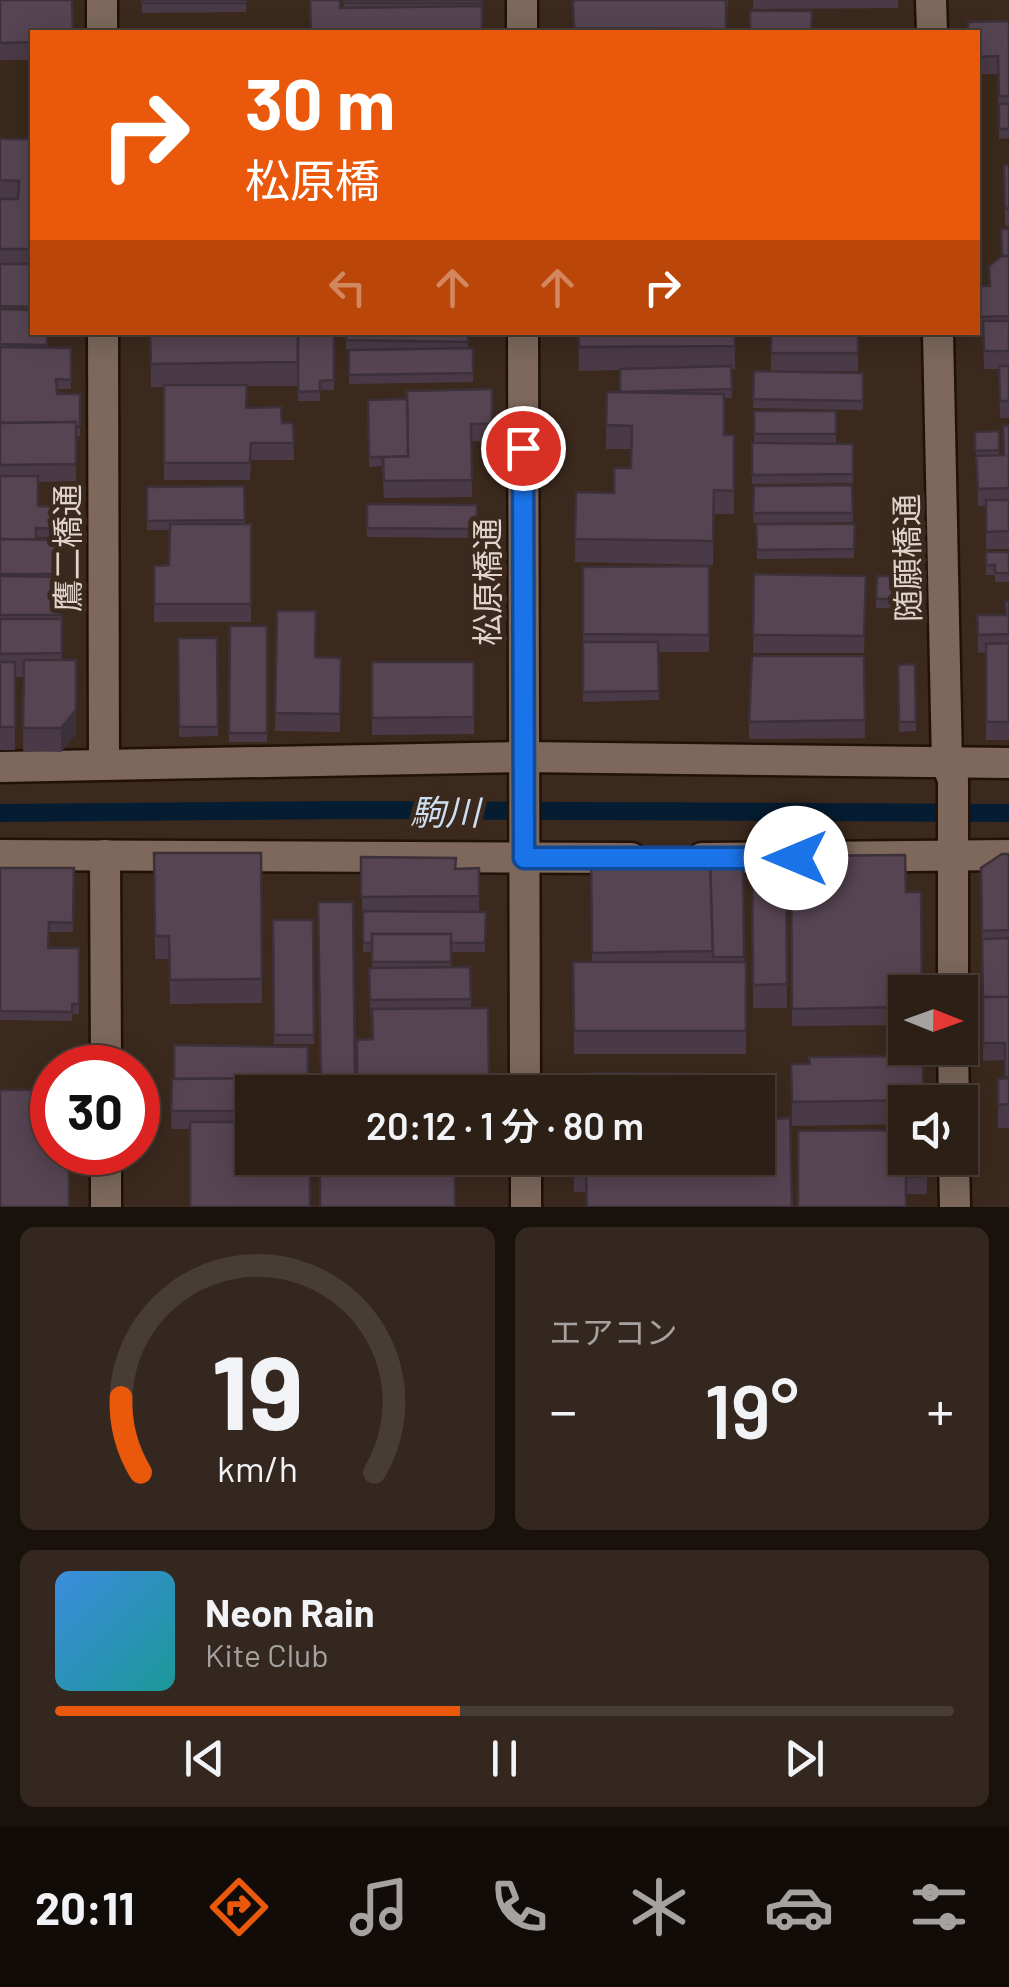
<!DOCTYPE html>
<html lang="ja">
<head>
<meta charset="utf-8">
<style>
  body { margin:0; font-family:Barlow,"Noto Sans JP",sans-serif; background:#34271f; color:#f1f3f6; height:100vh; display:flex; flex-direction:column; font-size:38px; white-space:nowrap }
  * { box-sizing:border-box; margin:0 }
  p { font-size:32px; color:#a6a2a1 }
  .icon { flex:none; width:55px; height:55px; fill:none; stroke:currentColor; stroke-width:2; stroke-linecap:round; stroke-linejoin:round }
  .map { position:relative; height:1207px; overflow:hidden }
  .panel { display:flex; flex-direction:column; gap:20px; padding:20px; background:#18110c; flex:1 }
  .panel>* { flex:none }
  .hud { position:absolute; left:30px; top:30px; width:950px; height:305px; border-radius:0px; box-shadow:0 5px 25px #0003,0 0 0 2px #483d35; background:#ea580c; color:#fff; overflow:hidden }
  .needle { width:65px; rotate:91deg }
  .fabs { position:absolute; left:888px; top:975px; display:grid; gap:20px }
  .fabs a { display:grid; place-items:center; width:90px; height:90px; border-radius:0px; background:#2c1f16; box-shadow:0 5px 25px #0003,0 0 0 2px #483d35; font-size:50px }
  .speed { position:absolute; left:30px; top:1045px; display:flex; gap:20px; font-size:50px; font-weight:700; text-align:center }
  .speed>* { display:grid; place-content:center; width:130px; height:130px; border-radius:50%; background:#2c1f16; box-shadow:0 5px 25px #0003,0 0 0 2px #483d35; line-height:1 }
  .speed .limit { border:15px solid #d22; background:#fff; color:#111 }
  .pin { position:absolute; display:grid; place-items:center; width:85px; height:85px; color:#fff; margin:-42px; border:5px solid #fff; border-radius:50%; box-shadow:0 2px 10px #0007 }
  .me { position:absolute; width:110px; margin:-55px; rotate:270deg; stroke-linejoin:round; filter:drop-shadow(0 0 8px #0008) }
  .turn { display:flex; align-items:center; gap:35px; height:210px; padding:0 50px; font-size:45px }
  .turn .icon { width:130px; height:130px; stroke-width:2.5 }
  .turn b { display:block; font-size:70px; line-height:85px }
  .lanes { display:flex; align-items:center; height:95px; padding:0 50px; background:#0003; justify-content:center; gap:50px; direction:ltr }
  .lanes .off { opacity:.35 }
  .big { font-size:75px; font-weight:600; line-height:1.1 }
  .panel .card { flex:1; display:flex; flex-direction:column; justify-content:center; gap:15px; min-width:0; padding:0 35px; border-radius:15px; background:#34271f }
  .panel .dial { align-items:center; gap:0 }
  .dial svg { height:260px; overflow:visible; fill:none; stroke:#483d35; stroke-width:7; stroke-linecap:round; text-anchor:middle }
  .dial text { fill:#f1f3f6; stroke:none }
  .song { display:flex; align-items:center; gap:30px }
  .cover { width:120px; height:120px; border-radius:15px; background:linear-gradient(135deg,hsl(210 70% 55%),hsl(180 70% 35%)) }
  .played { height:10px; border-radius:5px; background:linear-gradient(90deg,#ea580c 45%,#483d35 45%) }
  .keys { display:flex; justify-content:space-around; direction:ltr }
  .heat { display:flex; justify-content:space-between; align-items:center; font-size:55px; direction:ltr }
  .panel .tiles { flex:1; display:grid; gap:20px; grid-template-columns:1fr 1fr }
  .card:last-child { grid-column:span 2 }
  .trip { position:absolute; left:235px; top:1075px; width:540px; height:100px; border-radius:0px; background:#2c1f16; box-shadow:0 5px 25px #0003,0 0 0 2px #483d35; font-weight:600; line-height:100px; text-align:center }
  .dock { display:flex; height:160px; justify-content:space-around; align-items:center; background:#120c09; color:#a6a2a1 }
  .dock .icon { width:70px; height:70px }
  .dock .active { color:#ea580c }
  .dock b { font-size:45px; color:#f1f3f6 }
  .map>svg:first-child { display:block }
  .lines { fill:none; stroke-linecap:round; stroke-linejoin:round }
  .stream { stroke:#041d32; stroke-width:18 }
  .street-casing { stroke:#211107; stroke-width:35 }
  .street { stroke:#7d685b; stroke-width:30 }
  .wall { fill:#4a3a47 }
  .shaded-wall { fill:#3c3039 }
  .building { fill:#564452; stroke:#3c3039; stroke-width:2.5 }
  .route-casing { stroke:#114b97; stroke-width:25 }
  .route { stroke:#1a73e8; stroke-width:18 }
  .labels { text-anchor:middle; stroke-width:10; stroke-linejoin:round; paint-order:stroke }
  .street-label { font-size:32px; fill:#dfd3cb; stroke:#3b291d }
  .water-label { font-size:35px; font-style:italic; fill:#ccdef0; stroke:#3b291d }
</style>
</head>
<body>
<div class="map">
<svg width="1009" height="1207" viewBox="0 0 1009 1207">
  <rect width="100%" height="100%" fill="#3b291d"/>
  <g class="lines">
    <polyline class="stream" points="0,813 356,810 1009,813"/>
    <g class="street-casing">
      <g id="street">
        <polyline points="102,0 102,32"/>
        <polyline points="522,0 522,32"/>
        <polyline points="931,0 932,32"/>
        <polyline points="103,332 104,764"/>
        <polyline points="523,332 525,1092"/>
        <polyline points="938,332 947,764 953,780 953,992"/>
        <polyline points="0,767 523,757 1009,763"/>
        <polyline points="0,855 631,858"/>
        <polyline points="105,855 106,1068"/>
        <polyline points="702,858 1009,855"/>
        <polyline points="953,1048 954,1102"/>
        <polyline points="106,1152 106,1207"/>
        <polyline points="526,1158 526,1207"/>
        <polyline points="954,1158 955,1207"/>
      </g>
    </g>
    <use href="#street" class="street"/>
  </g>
  <g class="wall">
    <polygon points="0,0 32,32 32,60 0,60"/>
    <polygon points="142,0 246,0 246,12 142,13"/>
    <polygon points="344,0 482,0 482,32 340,8 344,8"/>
    <polygon points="573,0 728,0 726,32 573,32"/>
    <polygon points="753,0 898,0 898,8 753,9"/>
    <polygon points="1009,21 1009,138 999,139 998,74 978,74 978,32"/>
    <polygon points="0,139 32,139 32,332 47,332 47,348 71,348 71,389 56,389 57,394 80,394 80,436 76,436 76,481 38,482 38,506 78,507 77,538 36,537 36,540 61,540 62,660 76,734 61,752 23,751 24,677 15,677 15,750 0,750 0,199 18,198 0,198"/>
    <polygon points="1004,165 1009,165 1009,226 1005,226"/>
    <polygon points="1009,229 1009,418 1000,418 999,369 984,369 983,334 980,334 980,286 989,286 1002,257"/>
    <polygon points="150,332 334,332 334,390 320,390 320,401 298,401 298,386 247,386 247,408 282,423 293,423 294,460 251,460 250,480 164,480 164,387 151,387"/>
    <polygon points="346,332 468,332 468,348 473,348 473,382 349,384 349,350 363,350 346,349"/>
    <polygon points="578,332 735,332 735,369 731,369 732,398 724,398 724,435 734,435 734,514 714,514 713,565 575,562 576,492 614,493 631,468 632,449 606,449 607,392 620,392 620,370 579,371"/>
    <rect x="771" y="332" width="87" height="39"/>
    <polygon points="754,371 863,373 863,410 753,408"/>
    <polygon points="492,389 492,442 471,441 472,497 384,498 382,466 369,467 368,400 407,399"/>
    <polygon points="754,411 836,434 836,444 853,444 853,483 752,484 752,443 754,443"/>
    <polygon points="1009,426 1009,549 986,549 986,506 978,506 975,432 999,431 999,455 1004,455"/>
    <polygon points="852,485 853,522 753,523 754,486"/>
    <polygon points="244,486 245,524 251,524 251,622 154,622 154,566 169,565 170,530 147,530 147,487"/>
    <polygon points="367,504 477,505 476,538 367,537"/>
    <polygon points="756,524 855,524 854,558 757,559"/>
    <polygon points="986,552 1009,552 1009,582 995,582 995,575 986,575"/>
    <polygon points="709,566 709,652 659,652 659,700 583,702 583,567"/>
    <polygon points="754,574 866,576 864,653 753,653"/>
    <polygon points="877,576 904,576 904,608 876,608"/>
    <polygon points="1009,601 1009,740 986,740 986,652 978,653 977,615 1005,615"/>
    <polygon points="277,611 315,657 341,658 340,732 275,731"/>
    <polygon points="230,626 267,626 267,742 229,742"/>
    <polygon points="178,638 217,638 218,736 179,737"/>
    <polygon points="864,656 865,738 749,739 749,722"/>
    <polygon points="372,662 474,662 474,734 372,735"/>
    <polygon points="915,664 916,731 899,732 898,665"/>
    <polygon points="591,849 710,854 743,853 744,962 746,962 746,1054 574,1054 573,962 592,962"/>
    <polygon points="154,853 261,853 262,1003 170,1004 169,959 155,959"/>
    <polygon points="1009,854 1009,1128 998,1128 998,1079 1005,1078 1005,1060 983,1061 981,868"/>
    <polygon points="786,855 787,1008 753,1008 752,856"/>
    <polygon points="791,856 905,992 905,1025 792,1026"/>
    <polygon points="361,857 455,869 479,868 479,912 486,912 485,952 451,952 451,967 470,967 471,1008 488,1008 489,1092 357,1092 357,1040 372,1039 369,992 369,968 372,968 372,952 363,952"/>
    <polygon points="0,868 74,868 73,932 49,932 48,948 79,948 79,1014 72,1014 72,1021 0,1020"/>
    <polygon points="318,902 353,902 355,1092 321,1092"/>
    <polygon points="273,920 313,920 314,1044 274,1044"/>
    <polygon points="308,1047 308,1090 252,1092 252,1158 190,1129 171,1129 172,1079"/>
    <polygon points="923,1056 923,1102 905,1102 905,1124 792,1126 791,1064"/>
    <polygon points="52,1152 81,1152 81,1159 69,1160"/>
    <polygon points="574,1158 758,1158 586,1192 574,1192"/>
    <polygon points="927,1158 927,1194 906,1194 798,1207"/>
  </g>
  <polygon class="shaded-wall" points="76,710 76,734 61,752 61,728"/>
  <g class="building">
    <polygon points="0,0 72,0 73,32 32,32 32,42 0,43"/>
    <rect x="142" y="0" width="104" height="3"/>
    <polygon points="310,0 340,0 340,8 482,6 482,32 311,32"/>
    <rect x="344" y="0" width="138" height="3"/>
    <polygon points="573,0 726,0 726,29 574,28"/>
    <polygon points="750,11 812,11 811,32 750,32"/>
    <polygon points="1009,21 1009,96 999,96 998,56 978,57 978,32 968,32 968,22"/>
    <rect x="999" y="104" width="10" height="25"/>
    <polygon points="0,139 32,139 32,249 0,249 0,199 18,199 19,181 0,180"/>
    <polygon points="1004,165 1009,165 1009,208 1005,209"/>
    <polygon points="1001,229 1009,229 1009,256 1002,256"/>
    <polygon points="1002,256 1009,256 1009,316 980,317 980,286 990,286 989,266"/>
    <polygon points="0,264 32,264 32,307 0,306"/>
    <polygon points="0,309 32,310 32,332 47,332 47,345 0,344"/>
    <polygon points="983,321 1009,321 1009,351 984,351"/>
    <polygon points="150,332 298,332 298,362 151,364"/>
    <polygon points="298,332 334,332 334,380 320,381 320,391 298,392"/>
    <polygon points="346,332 468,332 468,342 346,340"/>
    <polygon points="578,332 735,332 735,346 579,347"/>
    <rect x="771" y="332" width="87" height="21"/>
    <polygon points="0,347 71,348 71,380 56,379 57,394 80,394 80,427 76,427 76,422 0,423"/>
    <polygon points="473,348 473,373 349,375 349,350"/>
    <polygon points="731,366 732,389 620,392 620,369"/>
    <polygon points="999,366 1009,366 1009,401 1000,401"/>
    <polygon points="754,371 863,373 863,401 753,399"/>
    <polygon points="164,385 247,385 246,408 281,407 282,423 293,423 294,443 251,443 250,463 164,463"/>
    <polygon points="492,389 492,424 471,424 472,480 384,481 383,457 408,456 407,391"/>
    <polygon points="607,392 724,394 724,435 734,435 734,491 714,490 713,541 575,539 576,492 614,493 614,468 631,468 632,426 606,425"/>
    <polygon points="407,399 408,456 383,457 383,465 382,457 369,457 368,400"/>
    <rect x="754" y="411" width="82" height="23"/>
    <polygon points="76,422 76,464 0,465 0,423"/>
    <polygon points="1003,426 1009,426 1009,488 978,489 976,456 1004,455"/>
    <polygon points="999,431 999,450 975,451 975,432"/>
    <polygon points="752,443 853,444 853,474 752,475"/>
    <polygon points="0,476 38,476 38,506 78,507 77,529 36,528 36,540 0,539"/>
    <polygon points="852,485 853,513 753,513 754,486"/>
    <polygon points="244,486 245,520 147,521 147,487"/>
    <polygon points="986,500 1009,500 1009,531 986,532"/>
    <polygon points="367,504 477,505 476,529 367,528"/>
    <polygon points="170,524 251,524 251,604 154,604 154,566 169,565"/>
    <polygon points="756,524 855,524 854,549 757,550"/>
    <polygon points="0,539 61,540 61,574 0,574"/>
    <polygon points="986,552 1009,552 1009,573 995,573 995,565 986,565"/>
    <polygon points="709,566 709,635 583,634 583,567"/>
    <polygon points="754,574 866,576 864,636 753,635"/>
    <polygon points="0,576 61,577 61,615 0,615"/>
    <polygon points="877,576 904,576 904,599 876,599"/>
    <polygon points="1005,601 1009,601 1009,634 978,635 977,615 1006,615"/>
    <polygon points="277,611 316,611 315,657 341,658 340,714 275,713"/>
    <polygon points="0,619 62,619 62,653 0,654"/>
    <polygon points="230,626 267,626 267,733 229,733"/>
    <polygon points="178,638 217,638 218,727 179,727"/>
    <polygon points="583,642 658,642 659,691 583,692"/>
    <polygon points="1009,643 1009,722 986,722 986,644"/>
    <polygon points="752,656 864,656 865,720 749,722"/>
    <polygon points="24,660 76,660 76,710 61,728 23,728"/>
    <rect x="0" y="662" width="15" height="65"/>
    <polygon points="372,662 474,662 474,717 372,718"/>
    <polygon points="915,664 916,722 899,722 898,665"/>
    <polygon points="710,848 713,951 592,953 591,849"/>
    <polygon points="154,853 261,853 262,979 170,980 169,936 155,936"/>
    <polygon points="743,853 744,957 713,957 710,854"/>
    <polygon points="1002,854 1009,854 1009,930 982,931 981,868"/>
    <polygon points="786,855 787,984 753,985 752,856"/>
    <polygon points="905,855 906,892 921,892 922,992 905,992 905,1007 792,1009 791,856"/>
    <polygon points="361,857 456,858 455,869 479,868 479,896 361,897"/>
    <polygon points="0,868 74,868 73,923 49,922 48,948 79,948 79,1004 72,1004 72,1012 0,1011"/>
    <polygon points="318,902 353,902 355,1081 321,1081"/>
    <polygon points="363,911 486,912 485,943 451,943 451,934 372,934 372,943 363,943"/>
    <polygon points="273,920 313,920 314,1035 274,1035"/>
    <rect x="372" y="934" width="79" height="28"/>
    <polygon points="1009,938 1009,997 983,997 983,1005 982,939"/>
    <polygon points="573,962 746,962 746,1031 574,1031"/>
    <polygon points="470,967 471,999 370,1000 369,968"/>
    <polygon points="983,997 1009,997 1009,1077 1005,1077 1005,1043 983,1043"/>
    <polygon points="488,1008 489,1078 357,1079 357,1040 373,1039 372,1009"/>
    <polygon points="174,1045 308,1047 308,1081 299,1081 299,1078 174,1079"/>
    <polygon points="923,1056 923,1100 792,1102 791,1064 810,1064 809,1057"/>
    <polygon points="592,1073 704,1074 703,1092 574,1092 574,1090 592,1091"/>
    <polygon points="299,1078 300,1092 252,1092 252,1111 171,1111 172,1079"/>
    <polygon points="1009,1078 1009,1104 998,1105 998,1079"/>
    <polygon points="487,1082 488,1092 358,1092 358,1083"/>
    <polygon points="0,1090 52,1090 52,1152 69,1152 69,1207 0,1207"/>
    <polygon points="790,1118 792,1207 587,1207 586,1175 574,1174 574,1158 758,1158 758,1119"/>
    <polygon points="190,1122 252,1122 252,1158 310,1158 310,1207 190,1207"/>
    <polygon points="905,1130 905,1158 927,1158 927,1176 906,1177 906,1207 798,1207 798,1131"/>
    <rect x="320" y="1158" width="135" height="49"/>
  </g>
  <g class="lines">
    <g class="route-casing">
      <polyline id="route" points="523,448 524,858 796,858"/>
    </g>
    <use href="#route" class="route"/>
  </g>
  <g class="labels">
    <g class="street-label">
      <text transform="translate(68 548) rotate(-90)" y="11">鷹二橋通</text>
      <text transform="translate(908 558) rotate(-91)" y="11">随願橋通</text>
      <text transform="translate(488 582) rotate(-90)" y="11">松原橋通</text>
    </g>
    <g class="water-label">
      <text x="445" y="825">駒川</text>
    </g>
  </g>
</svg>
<div class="fabs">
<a><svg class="needle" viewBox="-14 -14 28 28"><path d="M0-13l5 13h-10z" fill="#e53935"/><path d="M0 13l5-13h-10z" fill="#a6a2a1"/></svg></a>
<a><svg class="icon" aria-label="sound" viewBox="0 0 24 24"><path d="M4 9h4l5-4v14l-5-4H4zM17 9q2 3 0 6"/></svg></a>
</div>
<div class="speed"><div class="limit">30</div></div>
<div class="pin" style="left:523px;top:448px;background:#d93025"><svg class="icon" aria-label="arrive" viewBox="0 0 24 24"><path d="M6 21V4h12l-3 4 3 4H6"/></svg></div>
<svg class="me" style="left:796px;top:858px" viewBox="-20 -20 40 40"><circle r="19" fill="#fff"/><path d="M0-13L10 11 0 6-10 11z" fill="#1a73e8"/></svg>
<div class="trip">20:12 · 1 分 · 80 m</div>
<div class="hud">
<div class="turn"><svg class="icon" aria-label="right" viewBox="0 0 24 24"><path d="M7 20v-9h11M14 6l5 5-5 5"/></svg><div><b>30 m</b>松原橋</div></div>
<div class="lanes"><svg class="icon off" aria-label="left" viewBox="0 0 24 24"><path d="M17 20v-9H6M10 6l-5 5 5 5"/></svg><svg class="icon off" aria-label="ahead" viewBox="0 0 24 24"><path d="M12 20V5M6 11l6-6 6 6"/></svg><svg class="icon off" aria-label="ahead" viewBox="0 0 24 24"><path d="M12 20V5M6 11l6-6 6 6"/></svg><svg class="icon" aria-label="right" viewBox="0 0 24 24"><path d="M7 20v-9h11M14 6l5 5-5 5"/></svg></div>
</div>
</div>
<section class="panel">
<div class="tiles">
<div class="card dial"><svg viewBox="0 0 100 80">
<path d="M14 69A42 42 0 1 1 86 69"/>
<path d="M14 69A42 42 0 0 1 8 46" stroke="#ea580c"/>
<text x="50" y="56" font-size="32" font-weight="700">19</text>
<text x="50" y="72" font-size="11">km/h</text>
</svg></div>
<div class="card"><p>エアコン</p>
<div class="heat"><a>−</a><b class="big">19°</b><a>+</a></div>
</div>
<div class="card">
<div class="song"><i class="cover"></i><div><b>Neon Rain</b><p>Kite Club</p></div></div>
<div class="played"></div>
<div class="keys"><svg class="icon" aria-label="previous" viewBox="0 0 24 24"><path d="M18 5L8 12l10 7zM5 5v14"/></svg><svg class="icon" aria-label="pause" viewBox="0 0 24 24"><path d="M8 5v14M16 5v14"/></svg><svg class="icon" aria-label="next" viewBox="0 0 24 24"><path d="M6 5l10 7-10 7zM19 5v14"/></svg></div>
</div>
</div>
</section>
<nav class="dock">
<b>20:11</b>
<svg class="icon active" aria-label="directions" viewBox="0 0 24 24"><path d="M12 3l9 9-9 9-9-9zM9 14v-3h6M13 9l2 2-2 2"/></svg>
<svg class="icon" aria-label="music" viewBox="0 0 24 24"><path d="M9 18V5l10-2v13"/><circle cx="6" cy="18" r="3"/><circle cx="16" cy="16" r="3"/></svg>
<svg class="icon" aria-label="phone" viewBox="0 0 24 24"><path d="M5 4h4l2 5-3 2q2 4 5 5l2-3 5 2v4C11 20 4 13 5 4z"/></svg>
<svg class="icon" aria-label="climate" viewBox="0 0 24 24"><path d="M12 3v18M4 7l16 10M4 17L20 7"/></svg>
<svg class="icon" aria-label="car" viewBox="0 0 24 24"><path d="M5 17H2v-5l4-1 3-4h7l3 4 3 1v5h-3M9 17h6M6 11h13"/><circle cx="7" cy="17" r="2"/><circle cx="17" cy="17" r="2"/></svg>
<svg class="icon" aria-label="filters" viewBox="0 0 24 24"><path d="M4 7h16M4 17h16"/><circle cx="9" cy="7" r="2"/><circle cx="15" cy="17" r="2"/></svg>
</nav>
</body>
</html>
